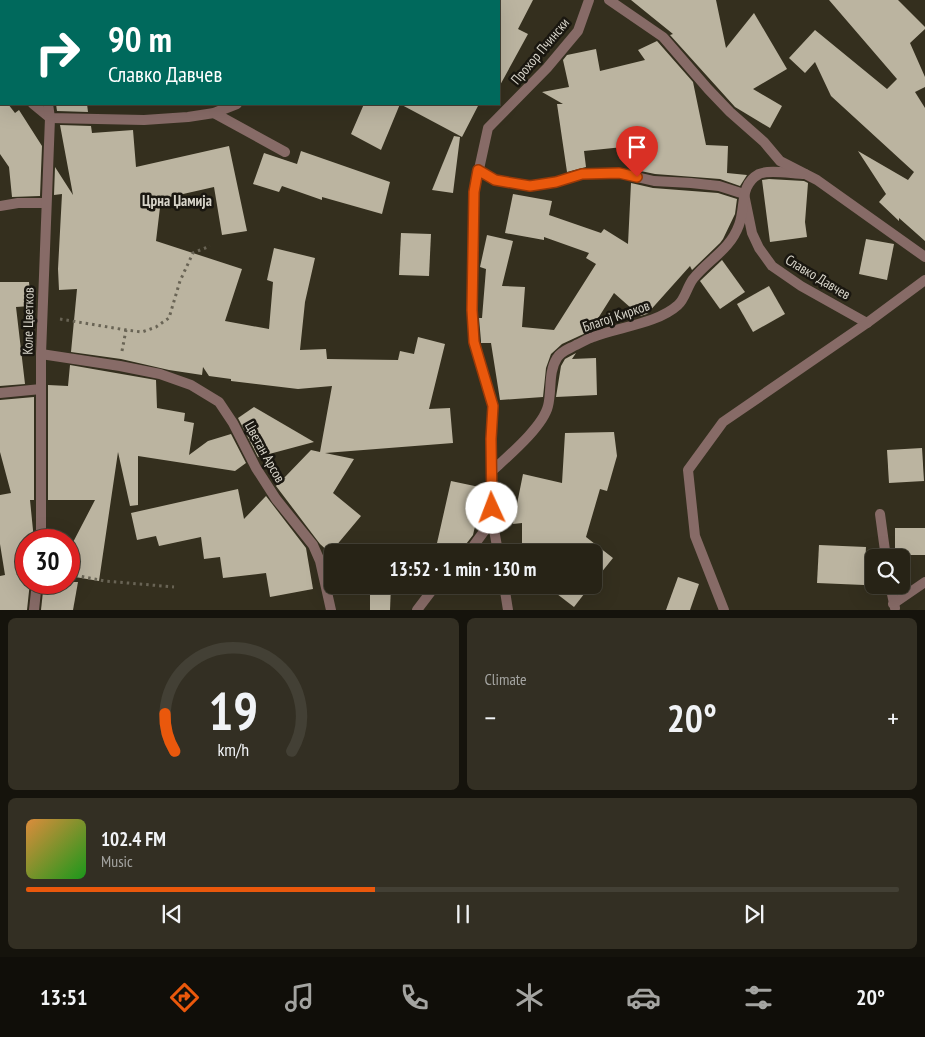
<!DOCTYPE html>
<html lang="en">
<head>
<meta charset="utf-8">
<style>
  body { margin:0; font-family:"PT Sans Narrow",sans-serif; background:#332f23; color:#f1f3f6; height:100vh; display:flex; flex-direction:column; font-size:19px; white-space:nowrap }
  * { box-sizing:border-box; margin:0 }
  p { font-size:16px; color:#a4a4a1 }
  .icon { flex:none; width:28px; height:28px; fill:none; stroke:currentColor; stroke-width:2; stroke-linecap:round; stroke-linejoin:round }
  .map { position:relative; height:610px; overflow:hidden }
  .panel { display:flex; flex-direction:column; gap:8px; padding:8px; background:#15130c; flex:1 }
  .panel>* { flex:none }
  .hud { position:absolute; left:0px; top:0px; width:500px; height:105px; box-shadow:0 5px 20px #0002,0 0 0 1px #434035; background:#00695c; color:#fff; overflow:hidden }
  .buttons { position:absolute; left:865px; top:549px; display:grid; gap:10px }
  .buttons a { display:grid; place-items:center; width:45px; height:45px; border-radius:8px; background:#272316; box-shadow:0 5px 20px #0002,0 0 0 1px #434035; font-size:25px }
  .speed { position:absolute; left:15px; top:529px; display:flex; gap:10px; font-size:25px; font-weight:700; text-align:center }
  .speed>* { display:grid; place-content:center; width:65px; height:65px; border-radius:50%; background:#272316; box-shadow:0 5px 20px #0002,0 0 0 1px #434035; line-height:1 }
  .speed .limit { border:8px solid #d22; background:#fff; color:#111 }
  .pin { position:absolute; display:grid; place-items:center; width:42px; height:42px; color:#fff; margin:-51px -21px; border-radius:50% 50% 50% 0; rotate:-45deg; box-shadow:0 0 5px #0007 }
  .pin .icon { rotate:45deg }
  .me { position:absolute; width:55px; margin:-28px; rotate:358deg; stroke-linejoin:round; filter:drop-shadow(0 0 4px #0008) }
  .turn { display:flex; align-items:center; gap:18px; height:105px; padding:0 25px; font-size:22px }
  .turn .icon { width:65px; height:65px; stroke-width:2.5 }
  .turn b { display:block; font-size:35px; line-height:42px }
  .big { font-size:38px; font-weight:800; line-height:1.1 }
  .panel .tile { flex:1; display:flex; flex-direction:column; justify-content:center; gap:8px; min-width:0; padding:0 18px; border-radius:8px; background:#332f23 }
  .panel .dial { align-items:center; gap:0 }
  .dial svg { height:130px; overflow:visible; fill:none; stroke:#434035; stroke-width:7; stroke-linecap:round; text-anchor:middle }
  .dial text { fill:#f1f3f6; stroke:none }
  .song { display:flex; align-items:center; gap:15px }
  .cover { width:60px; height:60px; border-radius:8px; background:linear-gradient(135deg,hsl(30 70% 55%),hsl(120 70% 35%)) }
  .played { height:5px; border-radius:2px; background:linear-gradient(90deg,#ea580c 40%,#434035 40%) }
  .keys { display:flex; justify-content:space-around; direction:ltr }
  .heat { display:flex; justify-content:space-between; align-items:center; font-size:28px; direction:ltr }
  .panel .tiles { flex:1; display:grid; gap:8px; grid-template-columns:1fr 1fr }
  .tile:last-child { grid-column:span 2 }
  .trip { position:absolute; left:324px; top:544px; width:278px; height:50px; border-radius:8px; background:#272316; box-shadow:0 5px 20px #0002,0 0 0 1px #434035; font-weight:800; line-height:50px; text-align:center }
  .dock { display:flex; height:80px; justify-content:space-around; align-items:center; background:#100e09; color:#a4a4a1 }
  .dock .icon { width:35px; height:35px }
  .dock .current { color:#ea580c }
  .dock b { font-size:22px; color:#f1f3f6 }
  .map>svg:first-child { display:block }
  .building { fill:#bbb4a0 }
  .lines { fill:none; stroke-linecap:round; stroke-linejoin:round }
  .path { stroke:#696455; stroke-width:3; stroke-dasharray:2.5 4; stroke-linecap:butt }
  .lane { stroke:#876b67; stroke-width:10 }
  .street { stroke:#876b67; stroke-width:10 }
  .route-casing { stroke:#983908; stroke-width:12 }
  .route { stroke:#ea580c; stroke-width:9 }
  .labels { text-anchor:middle; stroke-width:5; stroke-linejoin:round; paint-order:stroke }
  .street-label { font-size:14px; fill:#d7d4c9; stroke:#1a1710 }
  .neighbourhood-label { font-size:15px; font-weight:bold; fill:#d7d4c9; stroke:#1a1710 }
</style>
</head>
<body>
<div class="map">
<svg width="925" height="610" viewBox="0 0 925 610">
  <rect width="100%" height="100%" fill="#342f1e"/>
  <g class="building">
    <polygon points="499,0 533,0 518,29 528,34 499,87"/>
    <polygon points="631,0 716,0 726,48 754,13 787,69 753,89 782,106 770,128 735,107 670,35 673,34"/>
    <polygon points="829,0 898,0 925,27 925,29 910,43 925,77 925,87 915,92 925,108 925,241 899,218 899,221 879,202 886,194 858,151 908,180 914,172 831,96 815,62 805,73 789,58 815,30 887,89 897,79"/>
    <polygon points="657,41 693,82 706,145 728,146 727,173 747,175 740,186 720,179 655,174 631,169 633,146 584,151 586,167 567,172 557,104 563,104 542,92 569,87 563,60 567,55 596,49 600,71 645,60 638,50"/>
    <polygon points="0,94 1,104 8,104 15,113 19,110 42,146 40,196 12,197 9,167 0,154"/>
    <polygon points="56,104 87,104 88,112 57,111"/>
    <polygon points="364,104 479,104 462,137 400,104 381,150 351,134"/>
    <polygon points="60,125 91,126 92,133 133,130 136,167 229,146 247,231 222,235 214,187 161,199 156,241 242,269 225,321 269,329 273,282 267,280 274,248 315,258 305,302 300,350 326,349 327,359 398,360 400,351 414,354 418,337 445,344 429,409 450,408 453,443 325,453 354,459 333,493 361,516 330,553 320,544 276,486 282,479 286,478 284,478 311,450 320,452 332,386 298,389 231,381 231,379 209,376 203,367 202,375 169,370 121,359 71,352 77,289 59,290 58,269 62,194 54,195 55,167 73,195"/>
    <polygon points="454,136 460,137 453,193 432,190"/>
    <polygon points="301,151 390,182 382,214 322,197 322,200 282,186 279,192 253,184 264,153 297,164"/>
    <polygon points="769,179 804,181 808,183 805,222 807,237 770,242 762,180"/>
    <polygon points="631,183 653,188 718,193 737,199 735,214 723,239 720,243 692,270 690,266 647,314 640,316 614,293 590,331 562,344 551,354 546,368 543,397 500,400 491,343 481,343 481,341 479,318 482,318 486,269 480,267 487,235 513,241 502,286 525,287 522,327 554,330 596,264 586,258 589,253 544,237 544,240 505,233 513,194 552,201 549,215 601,233 604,229 628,244"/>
    <polygon points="401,233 431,234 429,276 399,275"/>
    <polygon points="866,239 894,244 887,280 859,274"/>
    <polygon points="722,260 745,292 720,309 700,281"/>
    <polygon points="0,282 29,282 31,306 16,307 25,384 0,386"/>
    <polygon points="769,286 785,314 753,332 737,304"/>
    <polygon points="576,353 572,359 596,358 597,395 556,397 561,366 565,359"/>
    <polygon points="70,365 156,380 157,408 185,413 184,421 194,423 189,455 208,441 231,434 246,463 235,471 138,456 138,505 130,506 118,452 99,581 69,576 69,550 95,500 48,500 48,385 68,386"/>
    <polygon points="34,397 34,500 30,500 34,540 26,540 26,582 30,582 27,610 0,610 0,576 5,575 0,544 0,495 11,493 0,452 0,400"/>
    <polygon points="254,407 314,442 258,457 238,418"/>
    <polygon points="614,432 617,456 607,491 600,489 586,537 613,558 592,584 592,552 522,552 522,523 513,524 523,474 562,483 565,433"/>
    <polygon points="922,448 924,481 889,483 887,450"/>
    <polygon points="451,481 484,488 473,535 463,548 462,552 435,552"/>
    <polygon points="238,489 244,519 266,496 306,548 313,589 270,597 266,573 223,578 220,557 204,559 201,537 159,546 156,536 137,540 131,513"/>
    <rect x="895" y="528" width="30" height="27"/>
    <polygon points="819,545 866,547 864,585 817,583"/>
    <polygon points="678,577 699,584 690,610 666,610"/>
    <polygon points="44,582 78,582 73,610 41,610"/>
    <polygon points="370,585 391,585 390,610 370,610"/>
    <polygon points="564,585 591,585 574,607 557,594"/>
  </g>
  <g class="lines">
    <g class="path">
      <polyline points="60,319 126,330"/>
      <polyline points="122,351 126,330 142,332 156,327 169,318 180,281 193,253 210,246"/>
      <polyline points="69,574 105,581 174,587"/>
    </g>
    <g class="lane">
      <polyline points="478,170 495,180 530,186 556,182 582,174 619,173 654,181 691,183 719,186 744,194 752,233 759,248 772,266 801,286 867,323"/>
      <path d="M491 472C507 457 543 427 548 406 552 391 548 372 557 358 561 351 569 349 576 345 581 343 587 339 593 337 618 327 657 324 678 305 685 299 687 287 693 279 709 259 730 250 739 225 746 207 739 185 759 174 769 169 793 174 805 174"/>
    </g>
    <g class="street">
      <polyline points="24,0 24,1"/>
      <polyline points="609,0 663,37 708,89 730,112 764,142 780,161 817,180 925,257"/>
      <polyline points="349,1 351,0"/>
      <polyline points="0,70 1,71"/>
      <polyline points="33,104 50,118 144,120 188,117 214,113 237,104"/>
      <polyline points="214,113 285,152"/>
      <polyline points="0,206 18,203 46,203"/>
      <polyline points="41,354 120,366 160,374 191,385 219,402 233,423 256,468 276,499 313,545 320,561 331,610"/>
      <polyline points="0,393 41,389"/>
      <polyline points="880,514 886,558"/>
      <polyline points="41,540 41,354 50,118 48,104"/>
      <polyline points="469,552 485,530 493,524"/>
      <polyline points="498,552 493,524 491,492 491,439 493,406 474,342 472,311 474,192 488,128 547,68 578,31 589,0"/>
      <polyline points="504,585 508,610"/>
      <polyline points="890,585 895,608"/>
      <polyline points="893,604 925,582"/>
      <polyline points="34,610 37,582"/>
      <polyline points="417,610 436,585"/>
      <polyline points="724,610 695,536 688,470 723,422 867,323 925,280"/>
    </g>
  </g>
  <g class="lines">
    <g class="route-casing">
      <polyline id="route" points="492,508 491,439 493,406 474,342 472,310 474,192 478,170 495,180 530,186 556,182 582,174 619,173 637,177"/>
    </g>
    <use href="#route" class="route"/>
  </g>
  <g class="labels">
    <g class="street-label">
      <text transform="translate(540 51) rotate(-50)" y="5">Прохор Пчински</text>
      <text transform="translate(818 277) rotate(31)" y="5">Славко Давчев</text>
      <text transform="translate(616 316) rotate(-19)" y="5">Благој Кирков</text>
      <text transform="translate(28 321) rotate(-89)" y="5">Коле Цветков</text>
      <text transform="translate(265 452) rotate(61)" y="5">Цветан Арсов</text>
    </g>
    <g class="neighbourhood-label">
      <text x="177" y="206">Црна Џамија</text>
    </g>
  </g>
</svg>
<div class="buttons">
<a><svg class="icon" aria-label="search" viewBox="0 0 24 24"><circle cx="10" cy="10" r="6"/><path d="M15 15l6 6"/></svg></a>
</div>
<div class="speed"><div class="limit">30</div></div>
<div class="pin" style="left:637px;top:177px;background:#d93025"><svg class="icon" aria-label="arrive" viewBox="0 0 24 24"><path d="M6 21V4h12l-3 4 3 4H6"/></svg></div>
<svg class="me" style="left:492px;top:508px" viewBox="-20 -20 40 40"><circle r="19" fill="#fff"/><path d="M0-13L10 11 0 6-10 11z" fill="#ea580c"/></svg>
<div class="trip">13:52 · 1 min · 130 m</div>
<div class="hud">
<div class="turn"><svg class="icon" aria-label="right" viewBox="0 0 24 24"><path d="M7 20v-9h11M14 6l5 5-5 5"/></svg><div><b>90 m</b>Славко Давчев</div></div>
</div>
</div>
<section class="panel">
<div class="tiles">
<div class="tile dial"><svg viewBox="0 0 100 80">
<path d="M14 69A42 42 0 1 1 86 69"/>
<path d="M14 69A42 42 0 0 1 8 46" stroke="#ea580c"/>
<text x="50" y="56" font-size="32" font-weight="700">19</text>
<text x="50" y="72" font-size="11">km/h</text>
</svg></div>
<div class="tile"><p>Climate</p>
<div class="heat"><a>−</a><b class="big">20°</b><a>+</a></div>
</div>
<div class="tile">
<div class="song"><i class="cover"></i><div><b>102.4 FM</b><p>Music</p></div></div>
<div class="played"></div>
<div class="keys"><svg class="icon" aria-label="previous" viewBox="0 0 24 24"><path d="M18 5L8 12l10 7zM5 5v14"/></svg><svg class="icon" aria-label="pause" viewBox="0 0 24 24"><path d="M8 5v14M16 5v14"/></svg><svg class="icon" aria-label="next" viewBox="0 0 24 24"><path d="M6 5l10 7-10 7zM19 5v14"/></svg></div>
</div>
</div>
</section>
<nav class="dock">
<b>13:51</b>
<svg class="icon current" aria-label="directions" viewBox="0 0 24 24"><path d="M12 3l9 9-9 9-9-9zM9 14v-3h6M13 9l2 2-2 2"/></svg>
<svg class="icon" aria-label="music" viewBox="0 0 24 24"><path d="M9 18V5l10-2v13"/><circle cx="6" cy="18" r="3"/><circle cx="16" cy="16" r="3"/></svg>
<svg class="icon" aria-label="phone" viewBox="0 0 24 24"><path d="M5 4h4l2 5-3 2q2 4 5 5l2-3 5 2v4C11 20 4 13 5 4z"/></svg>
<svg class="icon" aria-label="climate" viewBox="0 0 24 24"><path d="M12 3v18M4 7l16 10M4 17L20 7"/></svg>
<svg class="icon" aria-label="car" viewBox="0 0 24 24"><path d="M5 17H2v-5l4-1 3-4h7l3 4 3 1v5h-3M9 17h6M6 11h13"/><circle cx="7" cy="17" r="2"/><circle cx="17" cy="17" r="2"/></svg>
<svg class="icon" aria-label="filters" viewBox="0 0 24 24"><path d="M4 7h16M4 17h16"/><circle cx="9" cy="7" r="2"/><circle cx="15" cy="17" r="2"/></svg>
<b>20°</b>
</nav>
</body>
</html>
